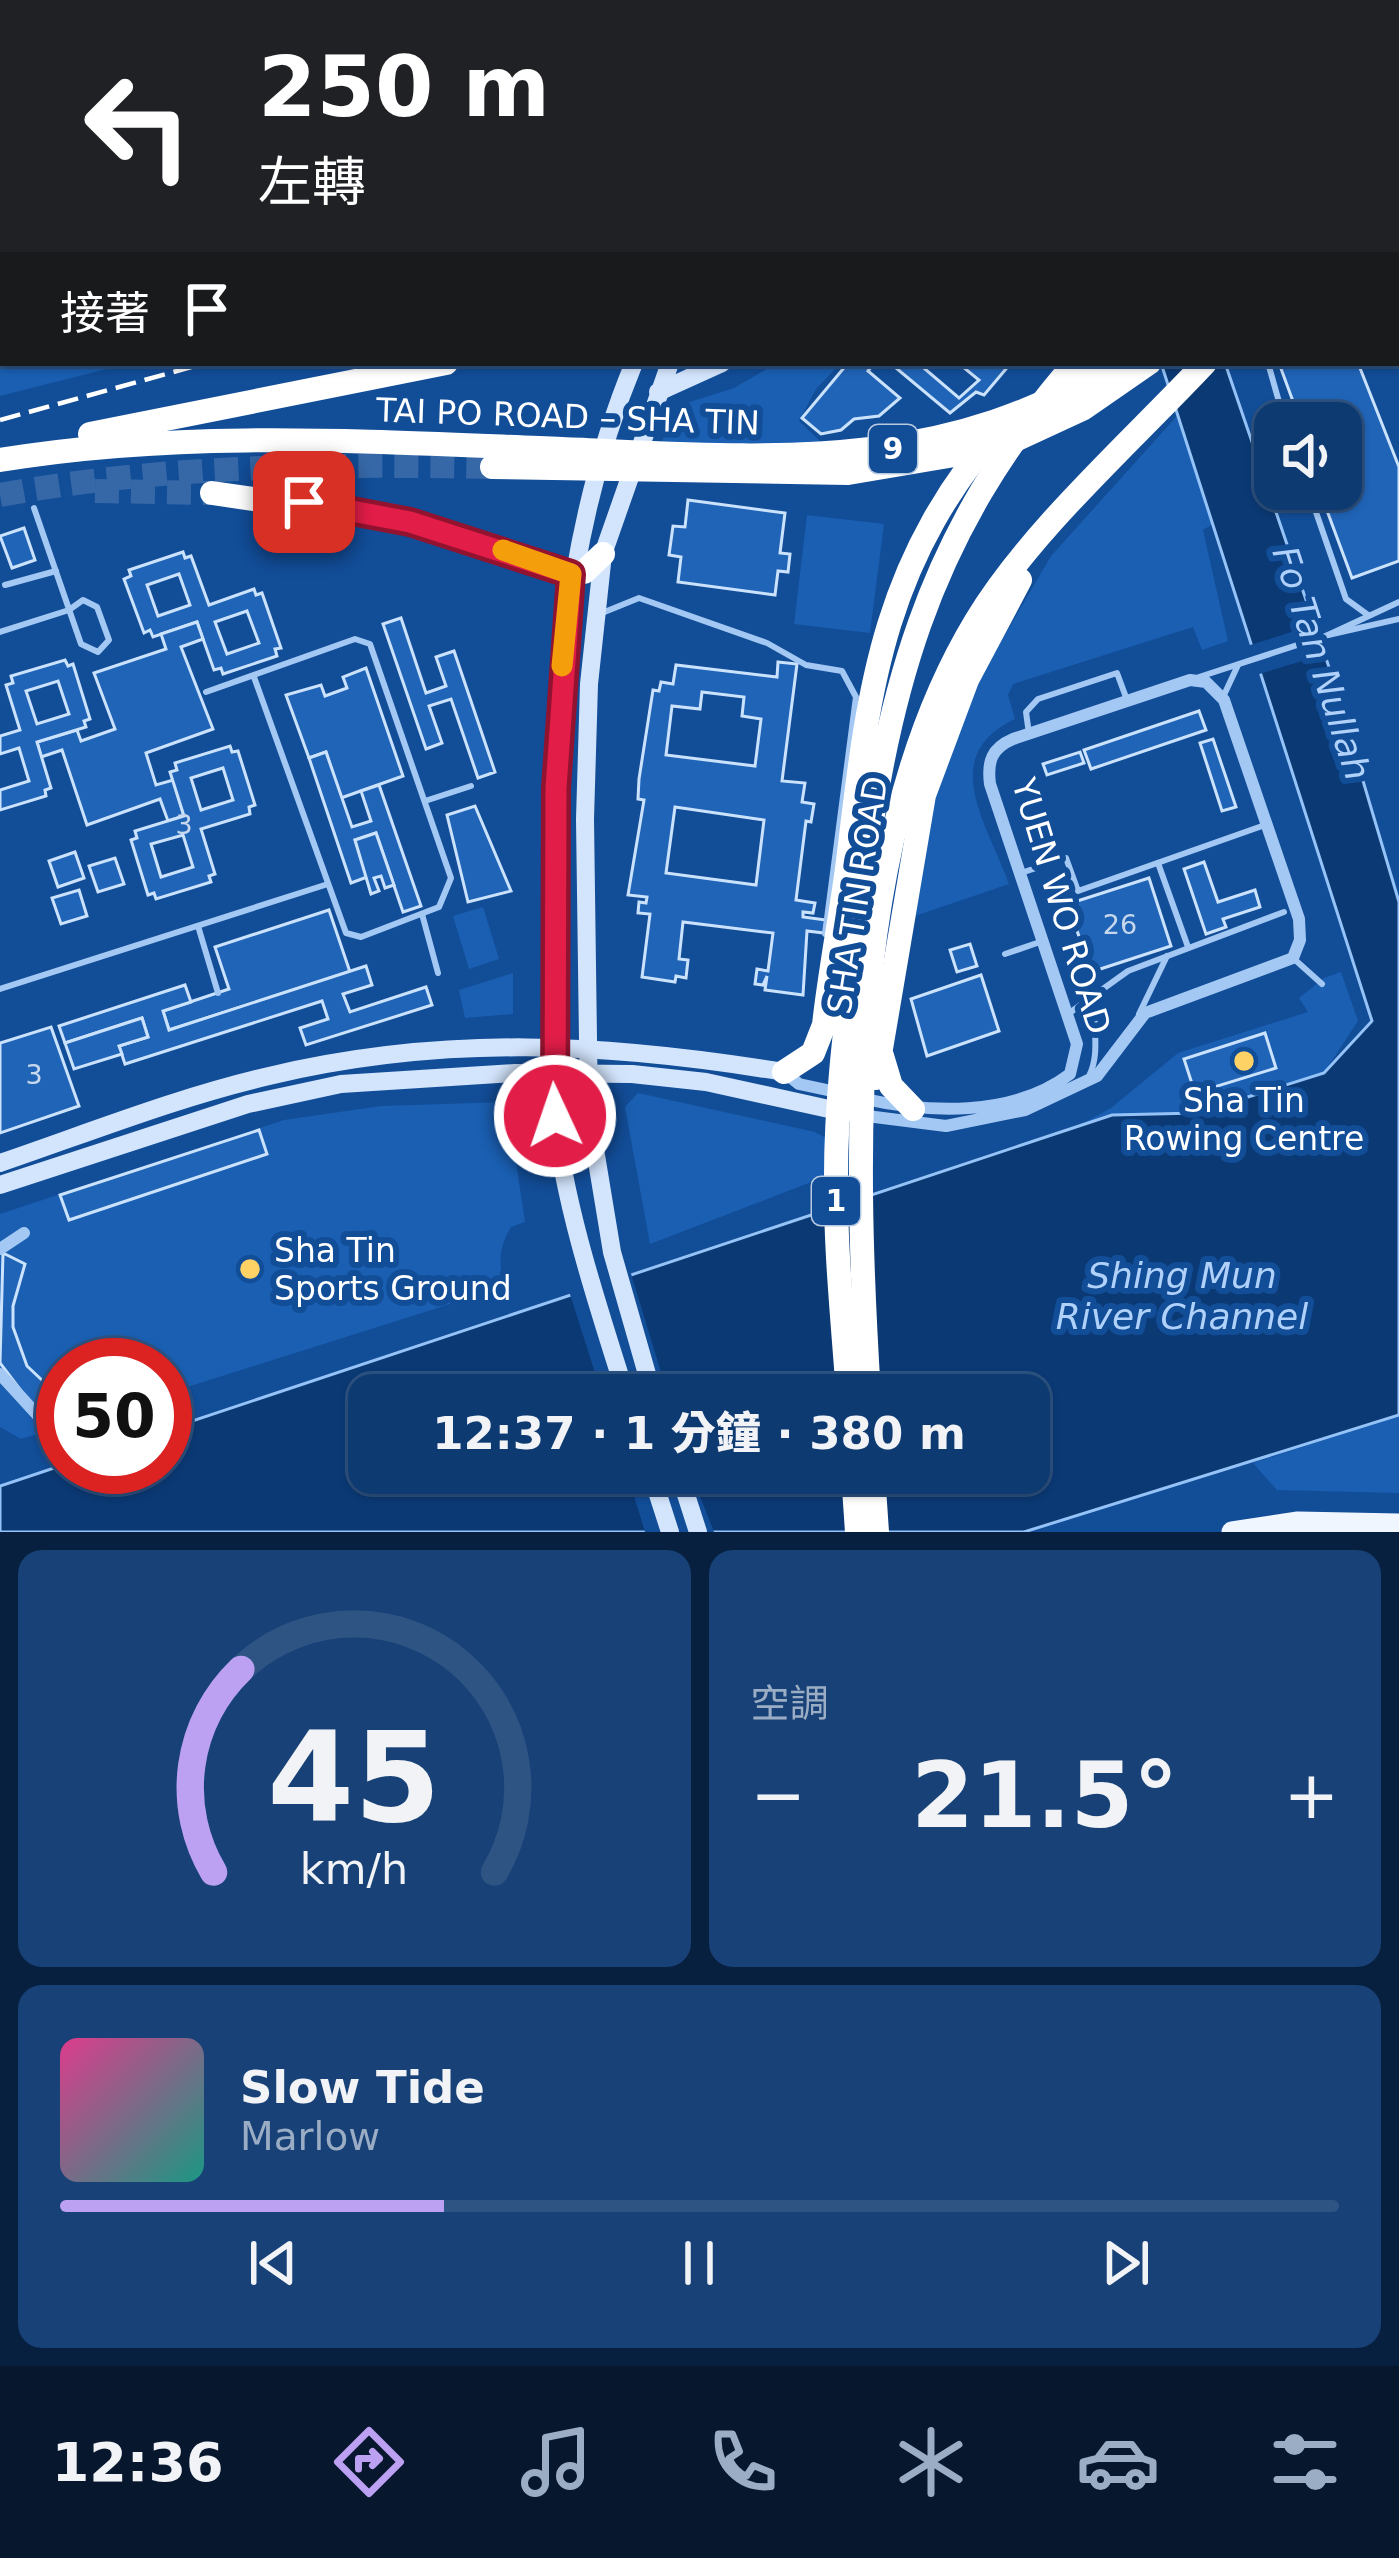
<!DOCTYPE html>
<html lang="zh-TW">
<head>
<meta charset="utf-8">
<style>
  body { margin:0; font-family:"DejaVu Sans","Noto Sans TC",sans-serif; background:#174177; color:#f1f3f6; height:100vh; display:flex; flex-direction:column; font-size:45px; white-space:nowrap }
  * { box-sizing:border-box; margin:0 }
  p { font-size:39px; color:#9badc4 }
  .icon { flex:none; width:66px; height:66px; fill:none; stroke:currentColor; stroke-width:2; stroke-linecap:round; stroke-linejoin:round }
  .map { position:relative; height:1532px; overflow:hidden }
  .sheet { display:flex; flex-direction:column; gap:18px; padding:18px; background:#08203f; flex:1 }
  .sheet>* { flex:none }
  .banner { position:absolute; left:0px; top:0px; width:1401px; height:366px; box-shadow:0 3px 9px #0004,0 0 0 3px #2e5484; background:#202124; color:#fff; overflow:hidden }
  .buttons { position:absolute; left:1254px; top:402px; display:grid; gap:24px }
  .buttons a { display:grid; place-items:center; width:108px; height:108px; border-radius:24px; background:#0e3a72; box-shadow:0 3px 9px #0004,0 0 0 3px #2e5484; font-size:60px }
  .speed { position:absolute; left:36px; top:1338px; display:flex; gap:24px; font-size:60px; font-weight:700; text-align:center }
  .speed>* { display:grid; place-content:center; width:156px; height:156px; border-radius:50%; background:#0e3a72; box-shadow:0 3px 9px #0004,0 0 0 3px #2e5484; line-height:1 }
  .speed .limit { border:18px solid #d22; background:#fff; color:#111 }
  .pin { position:absolute; display:grid; place-items:center; width:102px; height:102px; color:#fff; margin:-51px; border-radius:24px; box-shadow:0 6px 18px #0006 }
  .me { position:absolute; width:132px; margin:-66px; rotate:357deg; stroke-linejoin:round; filter:drop-shadow(0 0 9px #0008) }
  .turn { display:flex; align-items:center; gap:42px; height:252px; padding:0 60px; font-size:54px }
  .turn .icon { width:156px; height:156px; stroke-width:2.5 }
  .turn b { display:block; font-size:84px; line-height:102px }
  .then { display:flex; align-items:center; height:114px; padding:0 60px; background:#0003; gap:24px; font-size:45px }
  .big { font-size:90px; font-weight:800; line-height:1.1 }
  .sheet .card { flex:1; display:flex; flex-direction:column; justify-content:center; gap:18px; min-width:0; padding:0 42px; border-radius:24px; background:#174177 }
  .sheet .dial { align-items:center; gap:0 }
  .dial svg { height:312px; overflow:visible; fill:none; stroke:#2e5484; stroke-width:7; stroke-linecap:round; text-anchor:middle }
  .dial text { fill:#f1f3f6; stroke:none }
  .song { display:flex; align-items:center; gap:36px }
  .cover { width:144px; height:144px; border-radius:18px; background:linear-gradient(135deg,hsl(330 70% 55%),hsl(170 70% 35%)) }
  .played { height:12px; border-radius:6px; background:linear-gradient(90deg,#bca0f2 30%,#2e5484 30%) }
  .keys { display:flex; justify-content:space-around; direction:ltr }
  .heat { display:flex; justify-content:space-between; align-items:center; font-size:66px; direction:ltr }
  .sheet .tiles { flex:1; display:grid; gap:18px; grid-template-columns:1fr 1fr }
  .card:last-child { grid-column:span 2 }
  .trip { position:absolute; left:348px; top:1374px; width:702px; height:120px; border-radius:24px; background:#0e3a72; box-shadow:0 3px 9px #0004,0 0 0 3px #2e5484; font-weight:800; line-height:120px; text-align:center }
  .tab-bar { display:flex; height:192px; justify-content:space-around; align-items:center; background:#06172e; color:#9badc4 }
  .tab-bar .icon { width:84px; height:84px }
  .tab-bar .active { color:#bca0f2 }
  .tab-bar b { font-size:54px; color:#f1f3f6 }
  .map>svg:first-child { display:block }
  .green { fill:#1a5fb2 }
  .water { fill:#0b3974; stroke:#95c3f7; stroke-width:3; fill-rule:evenodd }
  .pier { fill:#124d98 }
  .building { fill:#2064b7; stroke:#cbe2fd; stroke-width:3; fill-rule:evenodd }
  .lines { fill:none; stroke-linecap:round; stroke-linejoin:round }
  .highway-tunnel { stroke:#3668a7; stroke-width:24; stroke-dasharray:24 12; stroke-linecap:butt }
  .lane { stroke:#a3c8f3; stroke-width:6 }
  .street { stroke:#a3c8f3; stroke-width:12 }
  .secondary { stroke:#d3e5fd; stroke-width:18 }
  .primary { stroke:#f0f6ff; stroke-width:21 }
  .highway { stroke:#fff; stroke-width:24 }
  .rail { stroke:#fff; stroke-width:4.5; stroke-dasharray:21 9; stroke-linecap:butt }
  .route-casing { stroke:#92132f; stroke-width:30 }
  .route { stroke:#e11d48; stroke-width:21 }
  .slow { stroke:#f59e0b; stroke-width:21 }
  .poi-dot { fill:#ffd266; stroke:#124d98; stroke-width:4.5 }
  .labels { text-anchor:middle; stroke-width:12; stroke-linejoin:round; paint-order:stroke }
  .number-label { font-size:27px; fill:#c7d8ed }
  .shield { fill:#124d98; stroke:#b8cae0; stroke-width:3 }
  .shield-label { font-size:30px; font-weight:bold; fill:#fff }
  .street-label { font-size:33px; fill:#fff; stroke:#124d98 }
  .poi-label { font-size:33px; fill:#fff; stroke:#124d98 }
  .water-label { font-size:36px; font-style:italic; fill:#b0d2fa; stroke:#124d98 }
</style>
</head>
<body>
<div class="map">
<svg width="1399" height="1532" viewBox="0 0 1399 1532">
  <rect width="100%" height="100%" fill="#124d98"/>
  <g class="green">
    <polygon points="0,85 3,363 130,363 0,396"/>
    <polygon points="777,363 841,363 816,389 799,421 827,448 661,445 674,407 734,388"/>
    <path d="M1177 416 1213 524 1203 530 1228 641 1202 650 1193 627 1013 684 1008 695 1015 719C937 756 987 823 1009 884L915 916 936 786 982 674 1051 556Z"/>
    <polygon points="807,515 884,524 870,633 794,624"/>
    <polygon points="483,907 499,959 469,969 453,916"/>
    <polygon points="1341,972 1358,1021 1324,1073 1197,1113 1112,1115 1078,1126 1111,1108 1178,1053 1308,1012 1299,998 1324,978"/>
    <polygon points="513,973 513,1014 465,1018 459,990"/>
    <polygon points="638,1093 815,1132 826,1138 827,1176 650,1244 625,1107"/>
    <path d="M507 1102 525 1222 511 1227C498 1249 499 1262 504 1287L165 1394V1365H63V1426L21 1439 0 1427V1214L284 1120 381 1106Z"/>
    <polygon points="1399,1415 1399,1493 1277,1490 1253,1463"/>
  </g>
  <path class="water" d="M1161 363H1225L1331 673 1399 902V1415L1024 1532H0V1486L63 1465 165 1467V1430L1112 1115 1197 1113 1324 1073 1372 1021ZM369 1395H1029V1473H369Z"/>
  <g class="pier">
    <polygon points="1314,625 1325,654 1256,675 1247,646"/>
    <polygon points="629,1267 668,1395 602,1395 568,1288"/>
    <polygon points="627,1473 691,1473 714,1532 645,1532"/>
  </g>
  <g class="building">
    <polygon points="848,363 874,363 868,371 900,398 879,416 854,419 841,430 821,434 802,418"/>
    <polygon points="890,363 918,363 959,398 979,380 963,367 966,363 1011,363 984,395 976,392 950,413"/>
    <polygon points="1288,363 1358,363 1399,467 1399,561 1352,578 1319,489 1341,489 1341,423 1301,423 1280,366"/>
    <polygon points="688,500 785,513 780,553 790,554 788,572 778,571 775,595 678,582 681,557 669,555 673,526 685,527"/>
    <polygon points="24,528 35,560 12,568 0,536"/>
    <path d="M183 552 185 558 191 556 209 605 254 589 256 595 262 593 281 648 275 649 277 656 223 674 221 668 214 670 197 622 153 637 150 630 144 633 124 579 131 576 129 570ZM179 574 190 605 158 616 147 585ZM247 611 259 643 227 654 215 622Z"/>
    <polygon points="401,618 426,693 446,686 436,657 454,651 495,772 478,778 451,699 429,706 442,743 426,749 383,624"/>
    <polygon points="197,622 203,639 181,647 213,729 146,753 156,785 173,780 184,816 168,821 160,799 87,825 62,750 41,757 37,742 77,730 81,741 115,729 94,673 166,649 161,634"/>
    <path d="M65 660 68 666 73 664 90 719 84 721 86 727 37 742 51 788 45 790 46 796 0 810V790L29 781 19 748 0 754V736L20 730 6 685 13 683 11 676ZM58 681 69 714 37 724 26 691Z"/>
    <path d="M778 662 797 664 782 781 805 783 802 802 814 804 811 822 806 821 796 900 815 903 813 913 803 912V917L826 920 824 933 807 931 803 995 765 990 767 976 763 985 755 984 757 969 768 971 773 933 683 922 679 959 688 960 686 978 676 976 675 982 642 977 650 914 638 913 639 902 646 903 647 897 628 895 644 800 638 799 639 779 653 690 659 691 661 682 673 684 676 665 777 677ZM702 692 744 697 742 716 761 719 755 766 666 755 672 706 700 709ZM675 807 764 820 756 885 666 873Z"/>
    <polygon points="366,668 403,776 341,798 326,752 309,758 286,695 321,685 325,696 347,688 343,677"/>
    <polygon points="1199,711 1206,730 1091,769 1084,750"/>
    <polygon points="1213,739 1236,807 1222,811 1200,743"/>
    <path d="M230 746 232 752 238 751 255 805 249 807 250 814 201 829 215 874 209 876 211 882 156 899 154 893 148 895 131 840 137 838 135 831 184 816 170 772 177 770 175 763ZM223 768 233 800 201 810 191 778ZM183 835 193 867 161 877 151 844Z"/>
    <polygon points="326,752 352,827 371,821 361,791 379,785 421,906 403,912 376,833 355,840 367,877 351,883 309,758"/>
    <polygon points="1080,752 1084,763 1047,775 1043,764"/>
    <polygon points="475,806 511,891 468,902 447,815"/>
    <polygon points="376,833 394,885 385,888 381,876 374,878 379,891 371,894 355,840"/>
    <polygon points="75,852 84,878 58,887 49,861"/>
    <polygon points="115,858 124,884 98,892 89,866"/>
    <polygon points="1204,862 1218,902 1255,890 1260,907 1223,919 1226,927 1206,934 1184,869"/>
    <polygon points="1149,878 1171,946 1091,972 1068,904"/>
    <polygon points="79,890 87,916 61,924 52,898"/>
    <polygon points="329,910 350,972 169,1030 163,1011 229,989 215,947"/>
    <polygon points="970,944 977,966 957,972 950,950"/>
    <polygon points="366,966 372,985 343,994 350,1012 426,987 432,1005 306,1045 300,1028 328,1019 322,1001 125,1064 119,1046 148,1037 142,1018 65,1043 59,1026 185,985 191,1002 163,1011 169,1030"/>
    <polygon points="981,975 999,1031 927,1056 911,999"/>
    <polygon points="142,1018 148,1037 119,1046 122,1054 74,1069 65,1043"/>
    <polygon points="51,1027 79,1106 0,1133 0,1043"/>
    <polygon points="1265,1033 1276,1068 1195,1093 1184,1059"/>
    <polygon points="259,1130 267,1154 69,1220 60,1195"/>
    <polygon points="3,1253 25,1264 13,1306 13,1327 27,1366 63,1400 57,1422 34,1408 0,1363"/>
  </g>
  <g class="lines">
    <g class="highway-tunnel">
      <polyline points="95,491 212,493"/>
      <path d="M0 495C165 465 325 464 492 467"/>
    </g>
    <g class="lane">
      <polyline points="170,3 173,0"/>
      <polyline points="1166,3 1167,0"/>
      <polyline points="1399,347 1399,354"/>
      <polyline points="1268,363 1285,423"/>
      <polyline points="1308,489 1346,599 1368,615"/>
      <polyline points="5,585 56,571"/>
      <polyline points="602,613 639,598 767,643 806,665 842,671 856,697 825,934"/>
      <polyline points="0,632 69,610 83,600 97,607 109,640 98,652 81,644 34,508"/>
      <polyline points="1328,635 1399,619"/>
      <polyline points="1199,677 1328,635 1399,602"/>
      <polyline points="206,692 355,639 370,644 451,878 439,907 361,937 346,933 254,677"/>
      <polyline points="1224,695 1238,665"/>
      <polyline points="1029,734 1026,712 1038,699 1117,673 1127,700"/>
      <polyline points="425,801 471,786"/>
      <polyline points="1158,863 1188,947"/>
      <polyline points="1021,873 1066,858 1078,891 1265,825"/>
      <polyline points="422,914 438,973"/>
      <polyline points="198,926 218,993"/>
      <polyline points="1005,954 1040,942"/>
      <polyline points="1293,958 1322,984"/>
      <polyline points="0,989 328,884"/>
      <polyline points="1068,1014 1128,971 1284,912"/>
      <polyline points="1139,1014 1167,956"/>
      <path d="M1089 1076C1103 1048 1088 1019 1099 990"/>
    </g>
    <g class="street">
      <polyline points="784,1072 799,1084 841,1093"/>
      <path d="M859 1115 946 1126 1025 1110 1097 1076 1145 1013 1293 958 1300 940 1299 919 1224 700 1206 682 1190 680 1013 739C992 748 987 761 990 784L1077 1044 1070 1074C1012 1118 927 1113 860 1098"/>
      <polyline points="0,1249 24,1233"/>
      <polyline points="0,1374 42,1420 63,1421"/>
    </g>
    <g class="secondary">
      <polyline points="814,3 816,0"/>
      <polyline points="855,3 857,0"/>
      <polyline points="1093,3 1097,0"/>
      <polyline points="658,392 722,363"/>
      <path d="M0 1163C88 1133 178 1097 269 1076 446 1034 607 1043 784 1072"/>
      <polyline points="0,1185 248,1104 341,1084 515,1073 632,1074 706,1082 847,1113"/>
      <path d="M626 1395C597 1303 565 1208 554 1112 548 1054 553 996 553 938 552 742 558 546 634 363"/>
      <polyline points="653,1395 612,1252 589,1113 585,819 589,684 603,554 670,363"/>
      <polyline points="651,1473 670,1532"/>
      <polyline points="679,1473 698,1532"/>
    </g>
    <polyline class="primary" points="1232,1532 1298,1522 1399,1524"/>
    <g class="highway">
      <polyline points="1398,102 1399,101"/>
      <polyline points="1398,129 1399,128"/>
      <polyline points="1398,161 1399,160"/>
      <polyline points="90,434 446,363"/>
      <polyline points="1017,439 1084,408 1149,363"/>
      <path d="M0 460C186 429 374 442 562 449 761 457 940 476 1116 363"/>
      <polyline points="492,467 848,473 984,450"/>
      <polyline points="212,493 410,522 571,574 584,572 603,554"/>
      <polyline points="882,1056 891,1086 913,1109"/>
      <path d="M784 1072 813 1053 824 1025C830 970 841 916 848 861 869 683 883 558 1008 418"/>
      <polyline points="876,1078 924,795 967,680 1020,580"/>
      <path d="M848 1395C843 1322 835 1249 836 1176 836 1091 848 1007 858 922 885 697 923 538 1075 363"/>
      <path d="M869 1395C854 1152 846 836 976 621 1030 531 1132 441 1205 363"/>
      <polyline points="853,1473 857,1532"/>
      <polyline points="873,1473 877,1532"/>
    </g>
    <g class="rail">
      <polyline points="902,3 907,0"/>
      <polyline points="987,3 994,0"/>
      <polyline points="0,420 206,363"/>
    </g>
  </g>
  <g class="lines">
    <g class="route-casing">
      <polyline id="route" points="304,502 410,522 571,574 556,788 555,1116"/>
    </g>
    <use href="#route" class="route"/>
    <polyline class="slow" points="503,550 571,574 562,666"/>
  </g>
  <g class="poi-dot">
    <circle cx="1244" cy="1061" r="12"/>
    <circle cx="250" cy="1269" r="12"/>
  </g>
  <g class="labels">
    <g class="number-label">
      <text x="184" y="834">3</text>
      <text x="1120" y="934">26</text>
      <text x="34" y="1084">3</text>
    </g>
    <g class="shield">
      <rect x="869" y="425" width="48" height="48" rx="9"/>
      <rect x="812" y="1177" width="48" height="48" rx="9"/>
    </g>
    <g class="shield-label">
      <text x="893" y="459">9</text>
      <text x="836" y="1211">1</text>
    </g>
    <g class="street-label">
      <text transform="translate(568 416) rotate(2)" y="12">TAI PO ROAD – SHA TIN</text>
      <text transform="translate(857 895) rotate(-81)" y="12">SHA TIN ROAD</text>
      <text transform="translate(1062 906) rotate(73)" y="12">YUEN WO ROAD</text>
    </g>
    <g class="poi-label">
      <text x="1244" y="1112">Sha Tin<tspan x="1244" dy="38">Rowing Centre</tspan></text>
      <text x="274" y="1262" text-anchor="start">Sha Tin<tspan x="274" dy="38">Sports Ground</tspan></text>
    </g>
    <g class="water-label">
      <text transform="translate(1322 663) rotate(72)" y="13">Fo Tan Nullah</text>
      <text x="1182" y="1288">Shing Mun<tspan x="1182" dy="41">River Channel</tspan></text>
    </g>
  </g>
</svg>
<div class="buttons">
<a><svg class="icon" aria-label="sound" viewBox="0 0 24 24"><path d="M4 9h4l5-4v14l-5-4H4zM17 9q2 3 0 6"/></svg></a>
</div>
<div class="speed"><div class="limit">50</div></div>
<div class="pin" style="left:304px;top:502px;background:#d93025"><svg class="icon" aria-label="arrive" viewBox="0 0 24 24"><path d="M6 21V4h12l-3 4 3 4H6"/></svg></div>
<svg class="me" style="left:555px;top:1116px" viewBox="-20 -20 40 40"><circle r="17" fill="#e11d48" stroke="#fff" stroke-width="3"/><path d="M0-11L8 9 0 5-8 9z" fill="#fff"/></svg>
<div class="trip">12:37 · 1 分鐘 · 380 m</div>
<div class="banner">
<div class="turn"><svg class="icon" aria-label="left" viewBox="0 0 24 24"><path d="M17 20v-9H6M10 6l-5 5 5 5"/></svg><div><b>250 m</b>左轉</div></div>
<div class="then">接著<svg class="icon" aria-label="arrive" viewBox="0 0 24 24"><path d="M6 21V4h12l-3 4 3 4H6"/></svg></div>
</div>
</div>
<section class="sheet">
<div class="tiles">
<div class="card dial"><svg viewBox="0 0 100 80">
<path d="M14 69A42 42 0 1 1 86 69"/>
<path d="M14 69A42 42 0 0 1 21 17" stroke="#bca0f2"/>
<text x="50" y="56" font-size="32" font-weight="700">45</text>
<text x="50" y="72" font-size="11">km/h</text>
</svg></div>
<div class="card"><p>空調</p>
<div class="heat"><a>−</a><b class="big">21.5°</b><a>+</a></div>
</div>
<div class="card">
<div class="song"><i class="cover"></i><div><b>Slow Tide</b><p>Marlow</p></div></div>
<div class="played"></div>
<div class="keys"><svg class="icon" aria-label="previous" viewBox="0 0 24 24"><path d="M18 5L8 12l10 7zM5 5v14"/></svg><svg class="icon" aria-label="pause" viewBox="0 0 24 24"><path d="M8 5v14M16 5v14"/></svg><svg class="icon" aria-label="next" viewBox="0 0 24 24"><path d="M6 5l10 7-10 7zM19 5v14"/></svg></div>
</div>
</div>
</section>
<nav class="tab-bar">
<b>12:36</b>
<svg class="icon active" aria-label="directions" viewBox="0 0 24 24"><path d="M12 3l9 9-9 9-9-9zM9 14v-3h6M13 9l2 2-2 2"/></svg>
<svg class="icon" aria-label="music" viewBox="0 0 24 24"><path d="M9 18V5l10-2v13"/><circle cx="6" cy="18" r="3"/><circle cx="16" cy="16" r="3"/></svg>
<svg class="icon" aria-label="phone" viewBox="0 0 24 24"><path d="M5 4h4l2 5-3 2q2 4 5 5l2-3 5 2v4C11 20 4 13 5 4z"/></svg>
<svg class="icon" aria-label="climate" viewBox="0 0 24 24"><path d="M12 3v18M4 7l16 10M4 17L20 7"/></svg>
<svg class="icon" aria-label="car" viewBox="0 0 24 24"><path d="M5 17H2v-5l4-1 3-4h7l3 4 3 1v5h-3M9 17h6M6 11h13"/><circle cx="7" cy="17" r="2"/><circle cx="17" cy="17" r="2"/></svg>
<svg class="icon" aria-label="filters" viewBox="0 0 24 24"><path d="M4 7h16M4 17h16"/><circle cx="9" cy="7" r="2"/><circle cx="15" cy="17" r="2"/></svg>
</nav>
</body>
</html>
